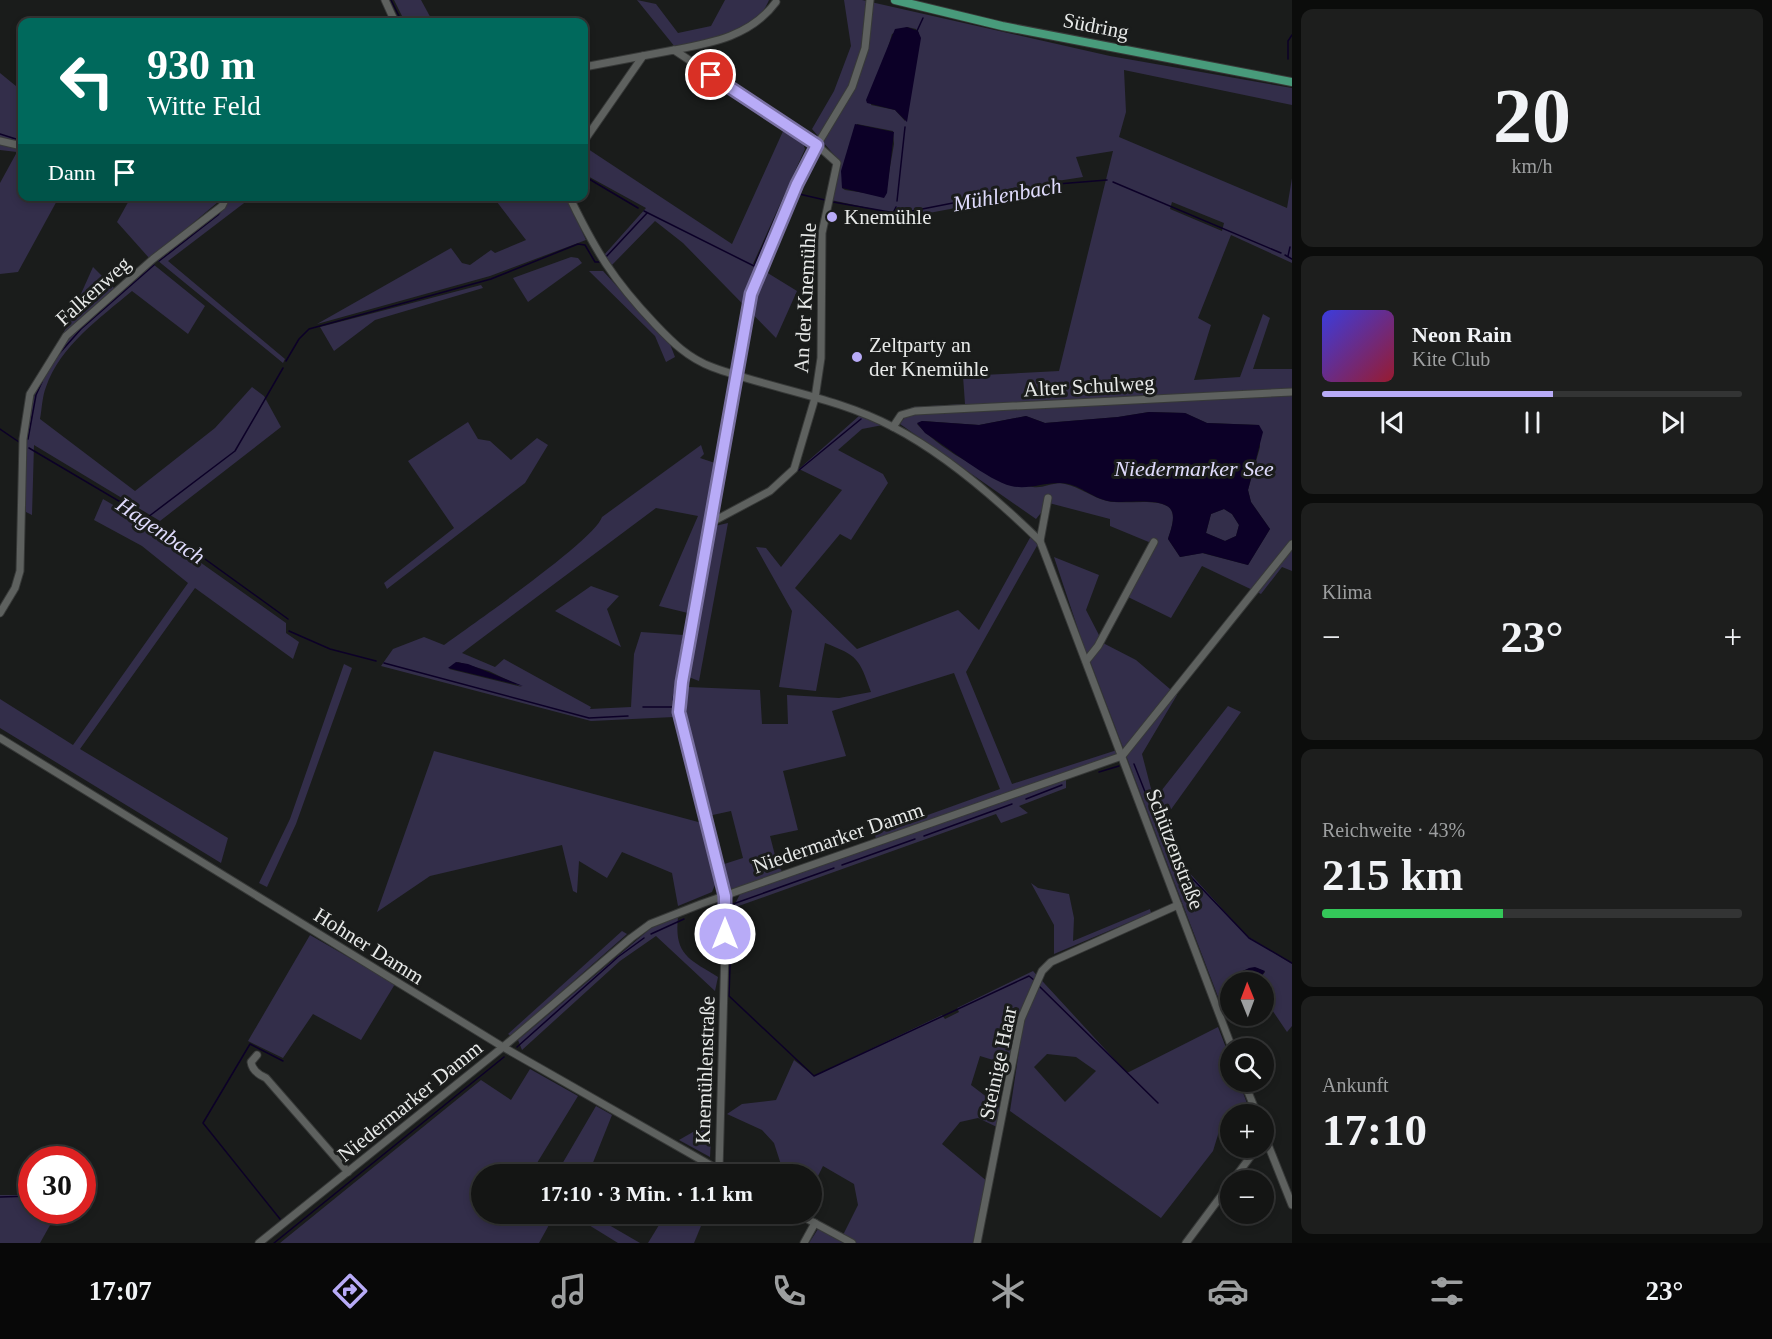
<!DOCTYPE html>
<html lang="de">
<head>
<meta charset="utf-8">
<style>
  body { margin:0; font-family:"Times New Roman",serif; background:#1d1e1d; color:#f1f3f6; height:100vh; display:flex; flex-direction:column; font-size:22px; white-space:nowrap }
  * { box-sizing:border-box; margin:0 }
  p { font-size:20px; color:#9d9fa0 }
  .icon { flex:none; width:33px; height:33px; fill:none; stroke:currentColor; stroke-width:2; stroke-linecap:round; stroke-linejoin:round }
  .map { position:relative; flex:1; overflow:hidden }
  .drawer { display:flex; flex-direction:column; gap:9px; padding:9px; background:#0b0c0b; width:480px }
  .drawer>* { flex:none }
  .guide { position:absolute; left:18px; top:18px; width:570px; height:183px; border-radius:12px; box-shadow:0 3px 9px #0003,0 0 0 2px #333434; background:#00695c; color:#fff; overflow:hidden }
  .needle { width:39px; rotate:359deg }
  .fabs { position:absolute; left:1220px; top:972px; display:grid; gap:12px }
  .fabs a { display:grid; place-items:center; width:54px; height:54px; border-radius:50%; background:#141514; box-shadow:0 3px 9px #0003,0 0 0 2px #333434; font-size:30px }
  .speed { position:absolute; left:18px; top:1146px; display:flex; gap:12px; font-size:30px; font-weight:700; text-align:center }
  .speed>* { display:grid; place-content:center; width:78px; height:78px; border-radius:50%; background:#141514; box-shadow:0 3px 9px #0003,0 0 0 2px #333434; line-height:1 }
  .speed .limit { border:9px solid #d22; background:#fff; color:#111 }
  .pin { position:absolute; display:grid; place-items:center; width:51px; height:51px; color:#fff; margin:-26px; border:3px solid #fff; border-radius:50%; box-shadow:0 2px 6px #0007 }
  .me { position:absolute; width:66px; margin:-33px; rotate:0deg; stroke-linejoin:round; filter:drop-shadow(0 0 4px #0008) }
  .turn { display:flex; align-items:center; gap:21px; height:126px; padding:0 30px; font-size:27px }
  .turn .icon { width:78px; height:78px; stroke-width:2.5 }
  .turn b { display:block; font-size:42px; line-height:51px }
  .then { display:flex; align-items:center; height:57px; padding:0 30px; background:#0003; gap:12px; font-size:22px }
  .big { font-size:45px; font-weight:700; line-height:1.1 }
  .drawer .tile { flex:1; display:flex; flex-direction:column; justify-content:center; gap:9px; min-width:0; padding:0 21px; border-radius:12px; background:#1d1e1d }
  .drawer .dial { align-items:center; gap:0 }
  .dial b { font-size:78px; line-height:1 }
  .song { display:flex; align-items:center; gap:18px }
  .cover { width:72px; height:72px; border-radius:9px; background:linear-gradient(135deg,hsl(240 70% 55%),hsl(350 70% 35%)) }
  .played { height:6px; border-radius:3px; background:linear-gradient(90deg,#b8abf7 55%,#333434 55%) }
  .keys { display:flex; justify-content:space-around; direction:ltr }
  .heat { display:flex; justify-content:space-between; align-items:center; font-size:33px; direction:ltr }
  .charge { height:9px; border-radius:4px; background:linear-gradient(90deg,#34c759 43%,#333434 0) }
  .trip { position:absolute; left:471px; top:1164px; width:351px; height:60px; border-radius:30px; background:#141514; box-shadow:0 3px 9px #0003,0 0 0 2px #333434; font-weight:700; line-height:60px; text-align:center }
  .menu { display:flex; height:96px; justify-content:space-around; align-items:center; background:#080808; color:#9d9fa0 }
  .menu .icon { width:42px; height:42px }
  .menu .on { color:#b8abf7 }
  .menu b { font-size:27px; color:#f1f3f6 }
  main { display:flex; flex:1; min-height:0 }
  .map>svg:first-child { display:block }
  .green { fill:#332e4a; fill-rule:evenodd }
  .water { fill:#0c0027; fill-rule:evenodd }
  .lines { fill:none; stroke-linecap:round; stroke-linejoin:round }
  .stream { stroke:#0c0027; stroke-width:1.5 }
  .minor-casing { stroke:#373938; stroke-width:9 }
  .major-casing { stroke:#373938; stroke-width:10 }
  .minor { stroke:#5e615f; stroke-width:7 }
  .major { stroke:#489b7b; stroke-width:8 }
  .route-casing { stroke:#786fa1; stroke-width:15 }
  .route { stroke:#b8abf7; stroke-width:10 }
  .poi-dot { fill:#b8abf7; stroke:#1a1c1b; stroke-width:2 }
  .labels { text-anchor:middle; stroke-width:6; stroke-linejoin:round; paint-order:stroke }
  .street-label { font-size:21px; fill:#e7e9e8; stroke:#1a1c1b }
  .poi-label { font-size:21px; fill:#e7e9e8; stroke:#1a1c1b; text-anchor:start }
  .water-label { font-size:22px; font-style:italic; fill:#e0dcfd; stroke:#1a1c1b }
</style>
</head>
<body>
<main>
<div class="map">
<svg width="1292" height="1243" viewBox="0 0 1292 1243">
  <rect width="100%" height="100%" fill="#1a1c1b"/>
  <g class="green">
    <polygon points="394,0 421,0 433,22 405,22"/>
    <path d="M637 0 656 4 678 33 711 26 725 0H769C754 36 710 41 675 47Z"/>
    <path d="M844 0H862L1110 56 1292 88V105L1124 70 1126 112 1119 137 1287 208 1292 178V263L1231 235 1198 318 1211 325 1194 380 1240 377 1263 314 1270 318 1253 369H1292V571L1282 567 1261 594 1202 566 1171 618 1128 597 1156 545 1110 526V519L1049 503 1036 519 900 424 912 407 965 404 963 376 1059 371 1113 151 1076 157 1083 177 1044 183 1046 191 897 219 899 210 892 213 831 200 840 162 812 129 834 91 851 46ZM907 27 916 29 919 33 905 121 895 110 871 105 892 34ZM857 124 893 131 894 144 885 196 845 190 842 188ZM1172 202 1224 223 1222 231 1170 209ZM1149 412 1185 413 1207 423 1259 425 1260 447 1248 490 1251 502 1270 529 1248 565 1202 553 1180 557 1168 539C1171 529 1178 512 1167 506 1153 498 1124 505 1107 501 1093 498 1080 487 1065 484 1054 481 1043 489 1033 487 998 483 940 450 917 424L922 421 979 425 1026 416 1045 423 1118 417Z"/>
    <polygon points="0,73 22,91 22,196 59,197 18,272 0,274 0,183 17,152 0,150"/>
    <polygon points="784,129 803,143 805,149 753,264 797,291 776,338 683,243 655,221 611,266 604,255 646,208 584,174 585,147 732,244"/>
    <polygon points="131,197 221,197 218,202 150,259 117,222"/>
    <polygon points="229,197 252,197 168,261 285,359 283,363 157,260"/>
    <polygon points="505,197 566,197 586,240 490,276 317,324 451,248 462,263 470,265 491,250 495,253 526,240 497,202"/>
    <polygon points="571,257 578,258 582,263 528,302 513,278"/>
    <path d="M153 264 205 306 188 334 132 291C100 318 60 346 46 387 42 397 42 409 40 419L135 491 215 428 252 387 264 396 281 427 160 521 34 445 32 515 26 512C26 473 23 431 35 394 52 338 111 300 153 264Z"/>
    <polygon points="93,267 115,289 63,334"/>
    <polygon points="589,271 603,271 670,344 675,357 666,362 655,336"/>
    <polygon points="481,285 483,288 375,320 334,351 320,327"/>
    <path d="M859 416 883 425 862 429 838 450 883 474 888 483 851 540 840 534 795 588 857 649 958 610 979 630 1031 536 1038 544 966 672 1012 784 1117 750V761L1066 779V788L1019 806 1028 813 1001 823 996 814 733 908 744 886 728 890 721 865 743 858 731 811 708 816C696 773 683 731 688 687L760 690 762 724H788L787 695 839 698 871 692C859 658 858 656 825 643L816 691 779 687 792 611 756 547 766 548 781 567 842 490 799 469ZM954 673 1000 789 875 834 876 840 783 873 777 863 770 836 798 830 783 771 846 756 832 711Z"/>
    <polygon points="468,422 478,439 490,441 511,460 537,438 548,445 525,483 387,589 384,583 454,528 408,461"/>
    <path d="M701 445 704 454 700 458 715 463 688 613 659 606 698 516 656 508 462 653 495 667 504 659 591 707 590 709 631 707 634 654 641 632 683 635 672 705 674 717 591 721 381 666 393 649 424 637 444 645C471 625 595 540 602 517ZM458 662 489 671 522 687 449 669Z"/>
    <polygon points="103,499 146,524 286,623 286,633 299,642 293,659 195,588 80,749 228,838 221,863 0,728 0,699 73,745 188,583 142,546 94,520"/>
    <polygon points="1224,509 1232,514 1239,525 1236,536 1225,541 1206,533 1211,514"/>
    <polygon points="728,523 699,681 686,676 715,526"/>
    <polygon points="1054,557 1099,575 1086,610 1100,637 1087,656"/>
    <polygon points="591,586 619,596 607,609 621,647 555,611"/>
    <path d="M1103 643 1136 660 1177 695 1142 754 1154 800 1228 706 1241 712 1162 822 1165 846 1247 936 1292 964V1026L1287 1032 1266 1001 1263 1002V982H1257L1265 972C1252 962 1240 973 1227 979L1230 1009 1223 1010 1090 661Z"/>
    <polygon points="344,664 352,668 296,824 267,887 259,883 290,819"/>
    <polygon points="434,751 702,823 717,880 712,892 678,906 672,873 622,852 607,878 579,861 577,893 573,891 562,845 430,876 377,912"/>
    <polygon points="1031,883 1038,888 1069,894 1074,918 1073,941 1150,909 1151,913 1054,954 1054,925"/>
    <path d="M678 917C674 955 689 959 718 977L715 991 656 936 620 961 522 1050 518 1040 651 928Z"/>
    <polygon points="622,931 627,934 511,1036 508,1034"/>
    <polygon points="310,935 395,984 361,1040 313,1014 283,1058 248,1041"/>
    <path d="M1033 971 1127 1073 1218 1027 1230 1058V1082H1239L1251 1114H1230V1122L1221 1125 1213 1151 1161 1218 1010 1111 1023 1024 1009 1067 1003 1063 980 1056 971 1085 1001 1108 999 1128 978 1118 960 1122 942 1144 988 1182 974 1243H809L818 1229 840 1241 858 1205 854 1184 823 1166 812 1188V1174H784L774 1143 762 1130 727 1114 742 1104 776 1100 794 1060 814 1076 942 1015 945 1019 959 1012 957 1008ZM1047 1054 1076 1057 1096 1071 1065 1102 1034 1067Z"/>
    <polygon points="530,1069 578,1096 537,1163 558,1171 596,1106 612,1115 592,1165 608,1174 482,1174 482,1214 555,1214 539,1243 280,1243 481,1080 511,1100"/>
    <polygon points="712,1121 710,1157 679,1140"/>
    <polygon points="0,1195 31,1195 32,1210 58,1211 40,1243 0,1243"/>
    <polygon points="571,1214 590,1214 640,1243 618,1243"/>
    <polygon points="688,1218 701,1226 694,1243 648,1243 659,1225"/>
  </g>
  <g class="water">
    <polygon points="907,27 918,31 921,38 907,122 895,110 867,103 866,100 895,29"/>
    <polygon points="855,124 894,132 887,193 884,198 842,188 841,171"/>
    <path d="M1149 412 1185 413 1207 423 1259 425 1263 432 1248 490 1251 502 1270 529 1248 565 1203 553 1180 557 1168 539C1171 529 1178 512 1167 506 1154 498 1123 504 1108 501 1092 498 1078 483 1061 483 1044 482 1029 490 1011 486 989 481 946 446 925 433L917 423 922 421 979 425 1026 416 1045 423 1118 417ZM1224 509 1232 514 1239 525 1236 536 1225 541 1206 533 1211 514Z"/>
    <polygon points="456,662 468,664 523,686 448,668"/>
    <polygon points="1255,967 1265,971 1257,982 1230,982 1229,998 1224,989 1227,979 1249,968"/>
  </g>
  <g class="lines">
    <g class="stream">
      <polyline points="391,0 402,22"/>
      <polyline points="917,31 923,18"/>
      <polyline points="1288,59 1288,41 1292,35"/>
      <polyline points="0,134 19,140"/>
      <polyline points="584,176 638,208"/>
      <polyline points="1113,182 1281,253"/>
      <polyline points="799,194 825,200"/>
      <polyline points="897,201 905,127"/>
      <polyline points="833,202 901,214"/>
      <polyline points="644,211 754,266 787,192 790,192"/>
      <polyline points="907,212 1045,185 1107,180"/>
      <polyline points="893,213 896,207"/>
      <polyline points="1285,255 1292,259"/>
      <polyline points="1288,256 1290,247"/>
      <polyline points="605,258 647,213"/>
      <polyline points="159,261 218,215 232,196"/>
      <polyline points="58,355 81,329 154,265"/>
      <polyline points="286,361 299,339 309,329 491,279 578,244 585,245 595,262 599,262"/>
      <polyline points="0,429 19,442"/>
      <polyline points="28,439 36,395 42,382"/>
      <polyline points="29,448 151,520 288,619"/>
      <polyline points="799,470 861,419"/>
      <polyline points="148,517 235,451 283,368"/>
      <polyline points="705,520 716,464"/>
      <polyline points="687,621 704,526"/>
      <polyline points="289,631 330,649 376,661"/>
      <polyline points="384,663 589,718 628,716"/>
      <polyline points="673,700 685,628"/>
      <polyline points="643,707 673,707"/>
      <polyline points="1134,764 1170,855 1249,938 1292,963"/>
      <polyline points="1099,772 1119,766"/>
      <polyline points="1026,799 1062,785"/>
      <polyline points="924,836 1012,804"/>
      <polyline points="842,865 915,839"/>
      <polyline points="732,904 729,996 814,1076 1029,976 1034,980"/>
      <polyline points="733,904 834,868"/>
      <polyline points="651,934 684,919"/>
      <polyline points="1039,986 1158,1103"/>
      <polyline points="517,1047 618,957 644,938"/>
      <polyline points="0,1197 32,1196"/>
      <polyline points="280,1219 203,1123 250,1044 283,1061"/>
      <polyline points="274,1243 504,1057"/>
    </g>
    <g class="minor-casing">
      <g id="minor">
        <polyline points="385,0 395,22"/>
        <path d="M674 50C712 43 751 36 776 2"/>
        <polyline points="584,67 674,50 817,145 837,163 822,233 821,358 815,398 794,469 770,491 712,522"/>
        <polyline points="0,141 22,146"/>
        <polyline points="584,141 643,56"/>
        <path d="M569 196C595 250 613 280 655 324 672 342 688 358 712 367 771 389 837 397 893 427 947 455 997 499 1040 541L1232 1048"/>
        <polyline points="893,427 901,415 915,411 1292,392"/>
        <polyline points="1040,541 1048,498"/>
        <polyline points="0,613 15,588 20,571 23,439 30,394 66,336 153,259 222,206 227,196"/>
        <polyline points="1086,661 1098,646 1154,542"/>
        <polyline points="0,738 503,1047 726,1174"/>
        <path d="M257 1055 251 1062C252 1070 259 1075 266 1078L348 1172"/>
        <polyline points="1244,1082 1257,1114"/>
        <polyline points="1263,1132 1292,1205"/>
        <polyline points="719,1171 726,911 725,896 679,713 683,682 751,294 805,165 852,87 865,48 870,0"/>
        <polyline points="1233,1180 1257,1148"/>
        <polyline points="798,1214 852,1243"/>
        <polyline points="259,1243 503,1047 631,938 650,924 701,904 1122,756 1292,544"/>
        <polyline points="804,1243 815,1223"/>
        <polyline points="977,1243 1021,1019 1042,971 1051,962 1178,905"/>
        <polyline points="1186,1243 1230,1184"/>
      </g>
    </g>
    <g class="major-casing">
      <polyline id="major" points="895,0 1002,26 1292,82"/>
    </g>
    <use href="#minor" class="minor"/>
    <use href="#major" class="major"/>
  </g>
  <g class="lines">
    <g class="route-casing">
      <polyline id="route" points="711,75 817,145 797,184 751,294 682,682 679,712 725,896 725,934"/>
    </g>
    <use href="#route" class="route"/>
  </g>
  <g class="poi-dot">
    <circle cx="832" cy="217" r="6"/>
    <circle cx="857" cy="357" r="6"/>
  </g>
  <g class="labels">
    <g class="street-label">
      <text transform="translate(1096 26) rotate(11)" y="7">Südring</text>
      <text transform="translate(93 291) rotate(-42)" y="7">Falkenweg</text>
      <text transform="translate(805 298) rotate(-87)" y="7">An der Knemühle</text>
      <text transform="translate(1089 386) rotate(-3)" y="7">Alter Schulweg</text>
      <text transform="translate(838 838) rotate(-19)" y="7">Niedermarker Damm</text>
      <text transform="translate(1175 849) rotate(69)" y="7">Schützenstraße</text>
      <text transform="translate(369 946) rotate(32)" y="7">Hohner Damm</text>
      <text transform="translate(998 1063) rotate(-78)" y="7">Steinige Haar</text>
      <text transform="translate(705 1070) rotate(-88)" y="7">Knemühlenstraße</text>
      <text transform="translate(410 1101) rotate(-39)" y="7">Niedermarker Damm</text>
    </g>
    <g class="poi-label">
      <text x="844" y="224">Knemühle</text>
      <text x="869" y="352">Zeltparty an<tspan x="869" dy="24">der Knemühle</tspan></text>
    </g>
    <g class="water-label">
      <text transform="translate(1007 194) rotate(-10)" y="8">Mühlenbach</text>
      <text x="1194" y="476">Niedermarker See</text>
      <text transform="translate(161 530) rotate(34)" y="8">Hagenbach</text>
    </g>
  </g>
</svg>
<div class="fabs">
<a><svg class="needle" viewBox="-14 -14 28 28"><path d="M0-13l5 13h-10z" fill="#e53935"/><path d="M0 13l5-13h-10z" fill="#9d9fa0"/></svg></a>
<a><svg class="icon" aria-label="search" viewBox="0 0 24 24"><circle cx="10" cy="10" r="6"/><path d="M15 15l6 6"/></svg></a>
<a>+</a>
<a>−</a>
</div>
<div class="speed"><div class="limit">30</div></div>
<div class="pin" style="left:711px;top:75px;background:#d93025"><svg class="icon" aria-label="arrive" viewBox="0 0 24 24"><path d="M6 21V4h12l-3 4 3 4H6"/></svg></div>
<svg class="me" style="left:725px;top:934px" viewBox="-20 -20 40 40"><circle r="17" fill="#b8abf7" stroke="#fff" stroke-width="3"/><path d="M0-11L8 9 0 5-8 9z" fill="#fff"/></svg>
<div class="trip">17:10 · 3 Min. · 1.1 km</div>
<div class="guide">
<div class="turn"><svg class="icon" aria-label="left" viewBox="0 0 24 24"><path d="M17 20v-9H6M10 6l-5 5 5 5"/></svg><div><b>930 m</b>Witte Feld</div></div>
<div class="then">Dann<svg class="icon" aria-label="arrive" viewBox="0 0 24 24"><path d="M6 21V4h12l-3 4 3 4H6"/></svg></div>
</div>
</div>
<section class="drawer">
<div class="tile dial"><b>20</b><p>km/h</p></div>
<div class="tile">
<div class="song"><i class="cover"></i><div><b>Neon Rain</b><p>Kite Club</p></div></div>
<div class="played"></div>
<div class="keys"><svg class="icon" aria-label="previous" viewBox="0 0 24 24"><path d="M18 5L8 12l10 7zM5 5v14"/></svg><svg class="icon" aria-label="pause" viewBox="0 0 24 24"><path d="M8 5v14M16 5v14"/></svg><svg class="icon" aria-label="next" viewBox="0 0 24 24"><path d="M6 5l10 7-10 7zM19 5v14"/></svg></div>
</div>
<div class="tile"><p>Klima</p>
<div class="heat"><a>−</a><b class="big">23°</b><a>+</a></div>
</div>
<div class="tile"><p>Reichweite · 43%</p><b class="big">215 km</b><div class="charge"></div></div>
<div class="tile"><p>Ankunft</p><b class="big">17:10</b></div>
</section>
</main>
<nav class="menu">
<b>17:07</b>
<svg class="icon on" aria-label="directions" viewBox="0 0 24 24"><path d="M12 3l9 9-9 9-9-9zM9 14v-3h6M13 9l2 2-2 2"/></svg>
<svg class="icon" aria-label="music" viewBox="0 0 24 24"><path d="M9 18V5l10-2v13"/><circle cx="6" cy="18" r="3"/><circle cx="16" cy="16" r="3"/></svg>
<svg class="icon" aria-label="phone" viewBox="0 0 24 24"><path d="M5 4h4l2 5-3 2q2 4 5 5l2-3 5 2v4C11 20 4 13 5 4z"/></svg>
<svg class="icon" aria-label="climate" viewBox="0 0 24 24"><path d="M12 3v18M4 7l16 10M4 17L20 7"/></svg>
<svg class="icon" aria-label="car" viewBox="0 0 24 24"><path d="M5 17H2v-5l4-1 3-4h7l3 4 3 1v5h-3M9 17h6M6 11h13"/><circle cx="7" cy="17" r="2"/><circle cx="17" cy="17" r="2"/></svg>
<svg class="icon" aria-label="filters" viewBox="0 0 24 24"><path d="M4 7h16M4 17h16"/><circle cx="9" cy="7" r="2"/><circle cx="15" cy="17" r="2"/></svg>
<b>23°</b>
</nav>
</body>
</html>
